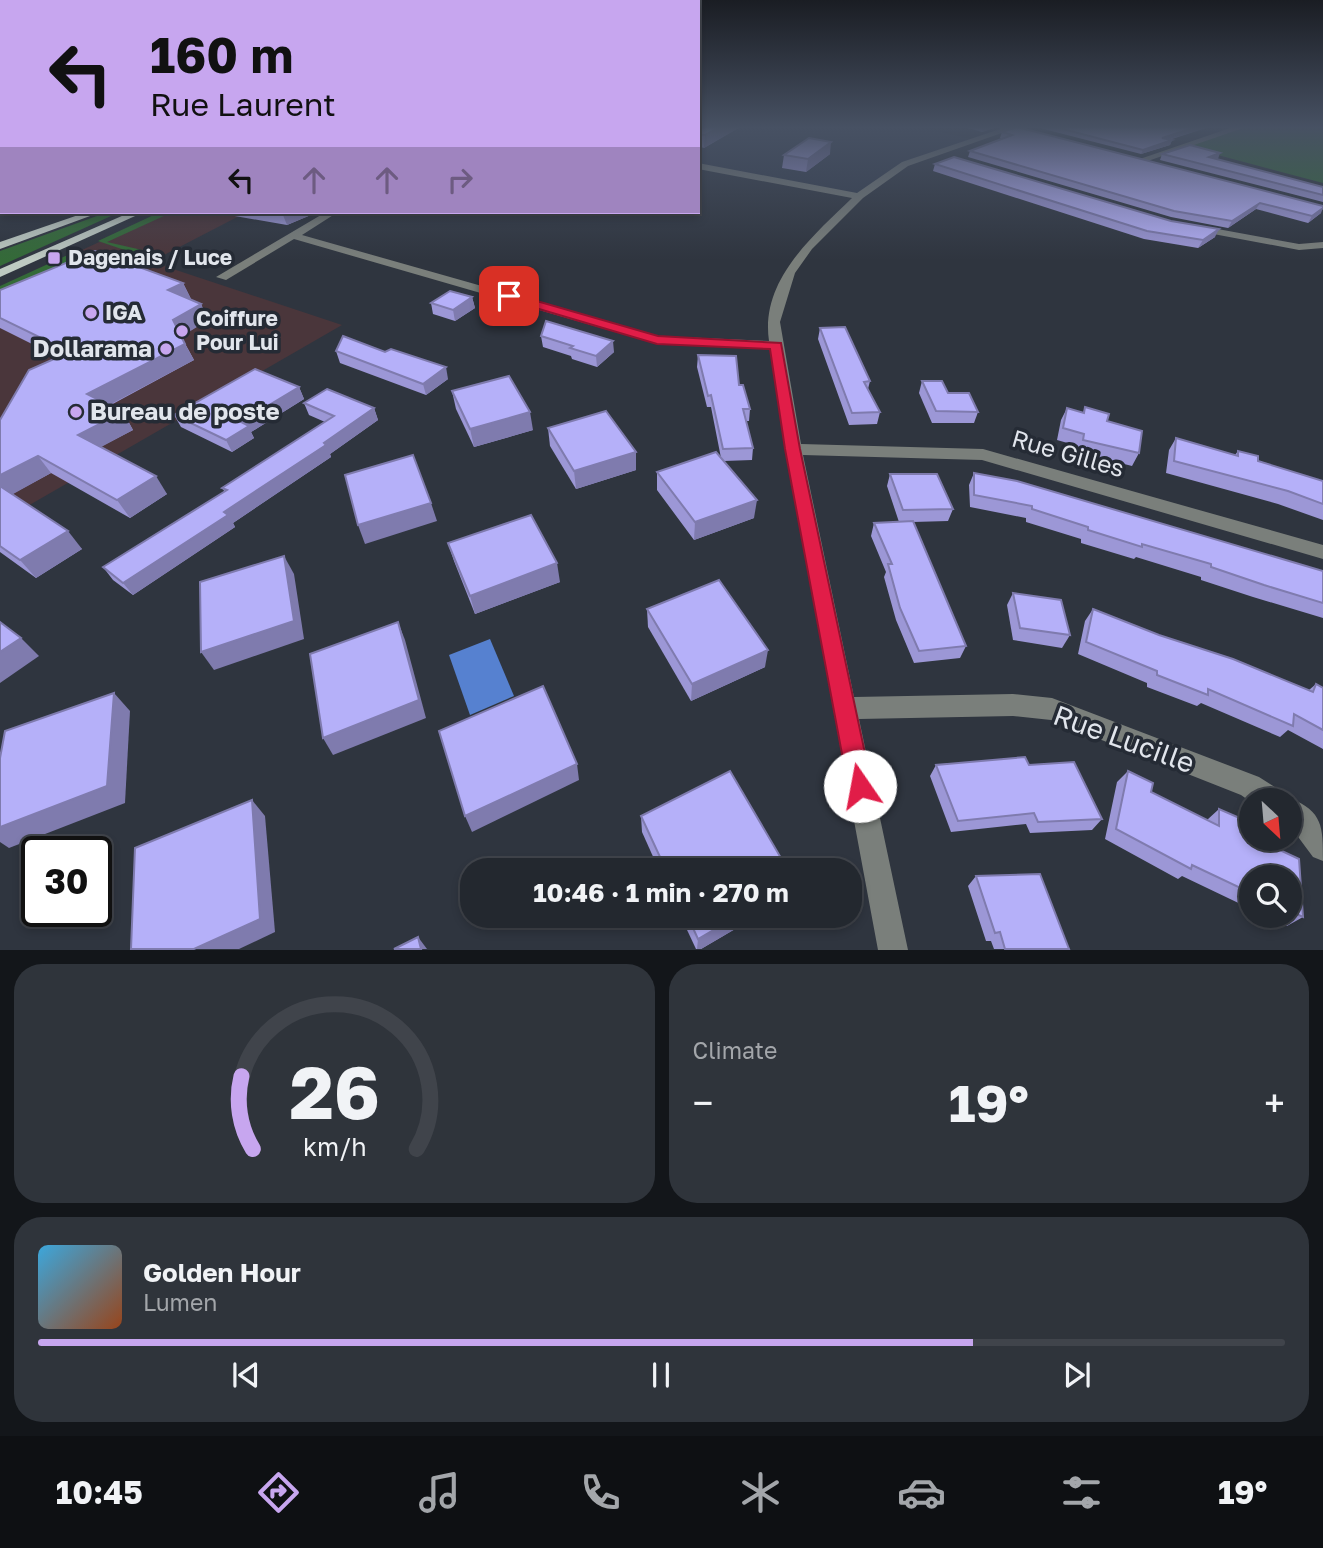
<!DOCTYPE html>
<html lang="en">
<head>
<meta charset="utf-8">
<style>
  body { margin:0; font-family:"Golos Text",sans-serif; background:#2f343b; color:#f1f3f6; height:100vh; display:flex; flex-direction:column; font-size:26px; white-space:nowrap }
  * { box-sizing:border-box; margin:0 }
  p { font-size:23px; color:#a3a6aa }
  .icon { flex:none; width:38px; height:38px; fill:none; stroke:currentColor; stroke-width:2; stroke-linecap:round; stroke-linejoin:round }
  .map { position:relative; height:950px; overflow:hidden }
  .sheet { display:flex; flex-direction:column; gap:14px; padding:14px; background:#13161a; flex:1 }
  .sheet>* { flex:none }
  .guide { position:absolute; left:0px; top:0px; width:700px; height:214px; box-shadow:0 4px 10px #0003,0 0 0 2px #40444b; background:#c7a6ef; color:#111; overflow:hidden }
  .needle { width:46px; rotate:154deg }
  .controls { position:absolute; left:1239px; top:788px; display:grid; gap:14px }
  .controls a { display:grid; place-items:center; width:63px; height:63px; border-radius:50%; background:#23282f; box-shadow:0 4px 10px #0003,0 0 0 2px #40444b; font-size:35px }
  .speed { position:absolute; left:21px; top:836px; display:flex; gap:14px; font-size:35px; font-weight:700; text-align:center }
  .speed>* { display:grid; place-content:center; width:91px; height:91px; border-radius:50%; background:#23282f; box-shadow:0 4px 10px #0003,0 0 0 2px #40444b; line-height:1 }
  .speed .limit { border:4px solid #111; border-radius:10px; background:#fff; color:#111 }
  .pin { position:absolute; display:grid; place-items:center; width:60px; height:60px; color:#fff; margin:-30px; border-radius:14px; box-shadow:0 4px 10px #0006 }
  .me { position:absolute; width:77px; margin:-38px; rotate:348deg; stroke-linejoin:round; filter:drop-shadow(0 0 5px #0008) }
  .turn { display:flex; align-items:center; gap:24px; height:147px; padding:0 35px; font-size:32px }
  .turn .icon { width:91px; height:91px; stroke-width:2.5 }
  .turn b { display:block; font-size:49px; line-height:60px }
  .lanes { display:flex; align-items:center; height:66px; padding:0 35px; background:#0003; justify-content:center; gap:35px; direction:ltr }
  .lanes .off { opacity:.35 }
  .big { font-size:52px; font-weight:700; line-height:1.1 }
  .sheet .tile { flex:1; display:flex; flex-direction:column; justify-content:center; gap:10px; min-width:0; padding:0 24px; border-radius:28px; background:#2f343b }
  .sheet .dial { align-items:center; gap:0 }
  .dial svg { height:182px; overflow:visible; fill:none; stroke:#40444b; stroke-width:7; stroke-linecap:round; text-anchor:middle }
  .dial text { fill:#f1f3f6; stroke:none }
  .song { display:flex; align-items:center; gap:21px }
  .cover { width:84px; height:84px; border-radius:10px; background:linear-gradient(135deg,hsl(200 70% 55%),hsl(20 70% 35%)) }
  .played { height:7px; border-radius:4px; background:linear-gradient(90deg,#c7a6ef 75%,#40444b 75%) }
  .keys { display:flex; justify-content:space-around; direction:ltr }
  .heat { display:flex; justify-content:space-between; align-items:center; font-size:38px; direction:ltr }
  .sheet .tiles { flex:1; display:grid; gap:14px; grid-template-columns:1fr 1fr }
  .tile:last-child { grid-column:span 2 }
  .trip { position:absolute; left:460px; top:858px; width:402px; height:70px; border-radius:28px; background:#23282f; box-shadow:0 4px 10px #0003,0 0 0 2px #40444b; font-weight:700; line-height:70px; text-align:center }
  .menu { display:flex; height:112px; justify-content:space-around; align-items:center; background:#0e1013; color:#a3a6aa }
  .menu .icon { width:49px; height:49px }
  .menu .active { color:#c7a6ef }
  .menu b { font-size:32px; color:#f1f3f6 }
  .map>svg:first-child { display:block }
  .commercial { fill:#4a363b }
  .built { fill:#333c4c }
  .green { fill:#346a38 }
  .water { fill:#5681d0 }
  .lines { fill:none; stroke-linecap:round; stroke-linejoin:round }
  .minor { fill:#7a7f7b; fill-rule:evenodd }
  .major { fill:#becac2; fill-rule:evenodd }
  .wall { fill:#9c97d6 }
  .shaded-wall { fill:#7f7bae }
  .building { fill:#b5b0f9; stroke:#7f7bae; stroke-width:2 }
  .route { fill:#e11d48; stroke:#92132f; stroke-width:2 }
  .poi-dot { fill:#c7a6ef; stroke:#252b35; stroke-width:2.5 }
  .labels { text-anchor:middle; stroke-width:7; stroke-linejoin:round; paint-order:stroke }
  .far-poi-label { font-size:21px; font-weight:bold; fill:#e1e5ec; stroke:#252b35; text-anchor:start }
  .poi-label { font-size:24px; font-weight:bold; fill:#e1e5ec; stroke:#252b35; text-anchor:end }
  .street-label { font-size:24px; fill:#e1e5ec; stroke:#252b35 }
  .near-street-label { font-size:28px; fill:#e1e5ec; stroke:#252b35 }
</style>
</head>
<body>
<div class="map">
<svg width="1323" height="950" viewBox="0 0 1323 950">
  <rect width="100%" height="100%" fill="#2f353f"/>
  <polygon class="commercial" points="164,212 247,212 164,255 155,263 342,325 0,522 0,288"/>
  <polygon class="built" points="698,127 920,127 975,140 905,164 859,196 698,166"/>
  <g class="green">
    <polygon points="1242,127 1323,127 1323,183 1184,146"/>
    <polygon points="108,212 120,212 0,266 0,251"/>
    <polygon points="158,213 166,215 107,242 164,255 157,261 98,241"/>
    <polygon points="72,253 82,256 0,293 0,286"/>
  </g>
  <polygon class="water" points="490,639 514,696 470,715 449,655"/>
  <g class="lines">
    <g class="minor">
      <path d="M1006 127H1019L908 166 863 198 812 249 795 273 780 322 801 444 983 449 1323 545V559L982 460 803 455 854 697 1013 694 1052 698 1259 777 1281 791 1285 800 1251 802 1241 795 1051 720 1013 716 859 719 908 950H878L785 449 770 349 657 344 294 239 226 280 216 277 326 212H338L302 235 658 336 769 341C760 280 813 236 852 198L698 169V163L857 193 902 162Z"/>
      <polygon points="1233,127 1246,127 1142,163 1134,161"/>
      <rect x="0" y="128" width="2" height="4"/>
      <polygon points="1196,225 1299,244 1323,242 1323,248 1299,250 1192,230 1191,228"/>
      <path d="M1290 798C1323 812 1323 826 1323 861L1313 857 1290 826V800H1285Z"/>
    </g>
    <g class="major">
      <polygon points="87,212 101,212 0,249 0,242"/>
      <polygon points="131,212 144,212 0,277 0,269"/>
    </g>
  </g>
  <g class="wall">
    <polygon points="698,127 740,127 704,148 698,146"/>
    <polygon points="965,127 997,127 982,132"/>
    <polygon points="1036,127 1209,127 1169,140 1172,140 1170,145 1141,154"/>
    <polygon points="1002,132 1321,213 1308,223 1256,209 1228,228 1171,217 968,157 970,151 1003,138 1000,138"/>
    <polygon points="830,154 806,172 782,168 784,155"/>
    <polygon points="1162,154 1218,159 1216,159 1323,187 1323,202 1160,160"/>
    <polygon points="935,164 1215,237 1198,248 1144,239 933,171"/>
    <polygon points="212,212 318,212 287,225"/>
    <polygon points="183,283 191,299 190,299 201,304 208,320 181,336 194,360 109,406 123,412 133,430 100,447 167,494 130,518 51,473 12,494 82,549 36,578 0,552 0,420 58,357 0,328 0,290"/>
    <polygon points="472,297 475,308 455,321 433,314 431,303"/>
    <polygon points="820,328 870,381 868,389 880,412 877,424 849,425 818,339"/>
    <polygon points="541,336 614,352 597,367 572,359 571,356 543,347"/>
    <polygon points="336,351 385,352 448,379 426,395 340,363"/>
    <polygon points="698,355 739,385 750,409 749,421 746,421 753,448 752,460 724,461 754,518 694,540 657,490 657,472 721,458 711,407 707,407 697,367"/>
    <polygon points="922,381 948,393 978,412 974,423 932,423 919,393"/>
    <polygon points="299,387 304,399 251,432 254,438 232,452 181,427 174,415"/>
    <polygon points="452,391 533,430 474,447 456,409"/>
    <polygon points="304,403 374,408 378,420 330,454 331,457 233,523 235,527 133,595 113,580 103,567 225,492 222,488 325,422 309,415"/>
    <polygon points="1085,407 1107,421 1139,453 1132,466 1077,452 1078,446 1057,440 1061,420 1067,408 1083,413"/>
    <polygon points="548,428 636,470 576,489 550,446"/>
    <polygon points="1176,438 1235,455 1238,451 1258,461 1323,481 1323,520 1278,504 1166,473 1169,450"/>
    <polygon points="974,473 1323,571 1323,618 1253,597 1201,580 1201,577 1136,557 1134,559 1081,543 1081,539 1026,522 1026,518 970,507 969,485"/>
    <polygon points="890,474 953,509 948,521 913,522 966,646 960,658 914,663 896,620 884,577 886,572 871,536 874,523 899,522 887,486"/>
    <polygon points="448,543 560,582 475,614 454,561"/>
    <polygon points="1013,593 1070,635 1062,648 1013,640 1007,605"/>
    <polygon points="647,609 765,667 691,701 648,627"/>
    <polygon points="1093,609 1159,635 1309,690 1316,684 1323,688 1323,749 1288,730 1280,737 1201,703 1197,706 1147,687 1147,683 1078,654 1085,621"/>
    <polygon points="936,765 1029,765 1102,819 1092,830 1030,833 1026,824 951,832 930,776"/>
    <polygon points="1128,771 1153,783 1151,792 1207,820 1219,809 1251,823 1251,838 1254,838 1299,859 1303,917 1287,926 1264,915 1290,915 1290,877 1251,877 1251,909 1182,876 1178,879 1105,839 1117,782"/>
    <polygon points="641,816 788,870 659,870 642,832"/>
    <polygon points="976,876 1069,949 994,949 991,941 986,941 968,886"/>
    <polygon points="680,915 759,915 701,949 696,949"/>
  </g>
  <g class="shaded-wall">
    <polygon points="719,127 740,127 704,148 705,135"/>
    <polygon points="985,127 997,127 982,132 983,128"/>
    <polygon points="1197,127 1209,127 1160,142 1162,138"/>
    <polygon points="1172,140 1170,145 1141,154 1143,150"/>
    <polygon points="831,142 830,154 806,172 808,159"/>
    <polygon points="1220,153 1218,159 1206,163 1209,157"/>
    <polygon points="2,190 2,202 0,203 0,192"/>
    <polygon points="1260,203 1256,209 1228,228 1232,221"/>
    <polygon points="1323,208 1321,213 1308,223 1312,216"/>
    <polygon points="291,212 318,212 287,225 283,215"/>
    <polygon points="1219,229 1215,237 1198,248 1203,240"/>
    <polygon points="183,283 191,299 176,305 168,290"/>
    <polygon points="472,297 475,308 455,321 453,310"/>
    <polygon points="201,304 208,320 181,337 173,320"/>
    <polygon points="613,341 614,352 597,367 596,356"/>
    <polygon points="185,344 194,360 98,411 87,394"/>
    <polygon points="446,367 448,379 426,395 423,384"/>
    <polygon points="299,387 304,399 251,432 254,438 232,452 226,440 241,422"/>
    <polygon points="374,408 378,420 330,454 331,457 233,523 235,527 133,595 123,583"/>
    <polygon points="123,412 133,430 90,453 78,435"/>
    <polygon points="530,412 533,430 474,447 470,429"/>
    <polygon points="636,452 636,470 576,489 574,471"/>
    <polygon points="38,456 51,473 6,498 0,491 0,475"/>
    <polygon points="156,476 167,494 130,518 117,500"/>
    <polygon points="757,500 754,518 694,540 695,522"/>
    <polygon points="431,503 437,521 365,544 358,525"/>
    <polygon points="68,531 82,549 36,578 20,560"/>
    <polygon points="284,556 294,574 304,639 214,670 201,652"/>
    <polygon points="557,563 560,582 475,614 470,596"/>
    <polygon points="398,622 405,640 426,718 333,755 323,738"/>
    <polygon points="21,638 39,656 0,683 0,652"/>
    <polygon points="768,650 765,667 691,701 692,684"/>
    <polygon points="114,693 130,711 125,803 9,848 0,842 0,827"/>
    <polygon points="577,764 579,780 472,832 465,816"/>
    <polygon points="252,800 265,816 275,932 239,949 194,949"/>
    <polygon points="739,915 759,915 701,949 697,949 698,939"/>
    <polygon points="418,937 427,949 421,949"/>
  </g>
  <g class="building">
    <polygon points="698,127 719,127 705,135 698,134"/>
    <polygon points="1017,127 1323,206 1323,208 1312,216 1260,203 1232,221 1174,211 970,151 1012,135 1002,132"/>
    <polygon points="1055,127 1197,127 1162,138 1172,140 1143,150"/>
    <polygon points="2,132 2,174 0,173 0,133"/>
    <polygon points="809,138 831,142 808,159 784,155"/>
    <polygon points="1190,145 1220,153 1209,157 1323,187 1323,195 1162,154"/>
    <polygon points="954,157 1171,221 1219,229 1203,240 1147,231 935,164"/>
    <polygon points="0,177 2,177 2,190 0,192"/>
    <polygon points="266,212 291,212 283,215"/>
    <polygon points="95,251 183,283 168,290 201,304 173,320 185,344 87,394 123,412 78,435 156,476 117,500 38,456 0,475 0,420 29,370 70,352 0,318 0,290"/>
    <polygon points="450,291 472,297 453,310 431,303"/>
    <polygon points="546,321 613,341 596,356 570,348 573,346 541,336"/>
    <polygon points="845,327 870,381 864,382 880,412 852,413 820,328"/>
    <polygon points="343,336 385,352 391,349 446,367 423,384 336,351"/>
    <polygon points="698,355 736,356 739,385 743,385 750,409 743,409 753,448 723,449 711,395 708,396"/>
    <polygon points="255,369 299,387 241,422 249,426 226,440 174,415"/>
    <polygon points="509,376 530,412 470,429 452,391"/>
    <polygon points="922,381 942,381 948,393 969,393 978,412 936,411"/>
    <polygon points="327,389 374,408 324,443 326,445 224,512 228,515 123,583 103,567 227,490 222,488 334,416 304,403"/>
    <polygon points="1085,407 1109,414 1107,421 1142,431 1139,453 1083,440 1084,434 1063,428 1067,408 1084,413"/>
    <polygon points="606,411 636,452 574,471 548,428"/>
    <polygon points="1176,438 1238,456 1238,451 1258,456 1258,461 1323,481 1323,504 1288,491 1174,461"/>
    <polygon points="716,452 757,500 695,522 657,472"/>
    <polygon points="413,455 431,503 358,525 345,475"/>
    <polygon points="974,473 1017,481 1323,571 1323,603 1264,585 1211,567 1211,564 1142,544 1142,547 1088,530 1088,527 1032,509 1032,506 974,495"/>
    <polygon points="890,474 937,474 953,509 903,510"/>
    <polygon points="0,486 68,531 20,560 0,546"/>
    <polygon points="531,515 557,563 470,596 448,543"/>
    <polygon points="913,521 966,646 919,651 900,608 888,564 892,564 874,523"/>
    <polygon points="284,556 294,621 201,652 200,582"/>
    <polygon points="719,580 768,650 692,684 647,609"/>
    <polygon points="1013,593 1061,600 1070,635 1020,628"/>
    <polygon points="1093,609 1159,635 1233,659 1313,692 1316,684 1323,688 1323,730 1294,714 1293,726 1208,689 1208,695 1157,675 1157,671 1086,642"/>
    <polygon points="0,622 21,638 0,652"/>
    <polygon points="398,622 419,700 323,738 310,654"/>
    <polygon points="543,686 577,764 465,816 439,731"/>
    <polygon points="114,693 107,786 0,827 0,758 5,731"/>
    <polygon points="1025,757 1029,765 1074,762 1102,819 1038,822 1034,813 958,821 936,765"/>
    <polygon points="730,771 788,870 666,870 641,816"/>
    <polygon points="1128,771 1153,783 1151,792 1219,826 1219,809 1251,823 1251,838 1254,838 1299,859 1303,917 1290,911 1290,877 1251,877 1251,893 1192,865 1191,869 1116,829"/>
    <polygon points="252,800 260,919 194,949 131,949 135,848"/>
    <polygon points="1040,874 1069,949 1005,949 1000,932 995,933 976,876"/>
    <polygon points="687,915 739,915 698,939"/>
    <polygon points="418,937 421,949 394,949"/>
  </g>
  <linearGradient id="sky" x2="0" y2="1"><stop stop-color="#1a1d23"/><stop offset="0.49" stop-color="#475163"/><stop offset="1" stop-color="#475163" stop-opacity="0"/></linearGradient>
  <rect width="1323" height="260" fill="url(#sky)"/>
  <polygon class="route" points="509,293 658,336 781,343 800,449 872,786 868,794 860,797 851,794 848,786 785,449 770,349 657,344 505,299 503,296"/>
  <g class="poi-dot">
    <rect x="47" y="251" width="14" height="14" rx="3.5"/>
    <circle cx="91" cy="313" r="7"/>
    <circle cx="182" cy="331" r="7"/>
    <circle cx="166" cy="349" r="7"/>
    <circle cx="76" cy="412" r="7"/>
  </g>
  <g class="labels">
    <g class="far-poi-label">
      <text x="68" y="265">Dagenais / Luce</text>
      <text x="105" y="320">IGA</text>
      <text x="196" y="326">Coiffure<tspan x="196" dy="24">Pour Lui</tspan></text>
    </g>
    <g class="poi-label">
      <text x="152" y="357">Dollarama</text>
      <text x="90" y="420" text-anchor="start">Bureau de poste</text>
    </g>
    <g class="street-label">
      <text transform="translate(1068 454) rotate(16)" y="8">Rue Gilles</text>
    </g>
    <g class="near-street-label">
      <text transform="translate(1124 739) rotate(20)" y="10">Rue Lucille</text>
    </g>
  </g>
</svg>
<div class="controls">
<a><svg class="needle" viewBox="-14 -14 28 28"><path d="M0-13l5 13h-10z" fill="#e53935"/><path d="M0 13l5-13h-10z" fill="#a3a6aa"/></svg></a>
<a><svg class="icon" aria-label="search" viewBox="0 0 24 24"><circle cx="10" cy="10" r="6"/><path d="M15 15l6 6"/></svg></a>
</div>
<div class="speed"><div class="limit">30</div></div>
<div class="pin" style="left:509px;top:296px;background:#d93025"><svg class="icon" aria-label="arrive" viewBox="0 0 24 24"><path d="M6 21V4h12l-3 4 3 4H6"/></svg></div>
<svg class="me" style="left:860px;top:786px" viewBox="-20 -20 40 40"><circle r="19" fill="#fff"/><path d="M0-13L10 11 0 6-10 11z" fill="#e11d48"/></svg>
<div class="trip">10:46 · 1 min · 270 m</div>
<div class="guide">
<div class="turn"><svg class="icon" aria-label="left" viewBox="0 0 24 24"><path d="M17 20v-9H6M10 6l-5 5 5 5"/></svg><div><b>160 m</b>Rue Laurent</div></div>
<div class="lanes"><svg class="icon" aria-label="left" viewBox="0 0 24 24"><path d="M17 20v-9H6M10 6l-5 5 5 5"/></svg><svg class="icon off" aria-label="ahead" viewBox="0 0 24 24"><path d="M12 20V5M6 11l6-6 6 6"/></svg><svg class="icon off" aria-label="ahead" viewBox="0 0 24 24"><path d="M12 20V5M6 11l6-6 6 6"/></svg><svg class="icon off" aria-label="right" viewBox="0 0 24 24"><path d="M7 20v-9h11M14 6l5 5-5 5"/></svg></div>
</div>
</div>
<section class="sheet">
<div class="tiles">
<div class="tile dial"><svg viewBox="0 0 100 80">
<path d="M14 69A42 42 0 1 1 86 69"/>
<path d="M14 69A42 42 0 0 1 9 37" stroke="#c7a6ef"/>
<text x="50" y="56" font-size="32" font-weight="700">26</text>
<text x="50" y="72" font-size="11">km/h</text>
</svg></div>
<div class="tile"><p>Climate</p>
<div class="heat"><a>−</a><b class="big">19°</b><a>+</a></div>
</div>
<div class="tile">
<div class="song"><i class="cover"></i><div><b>Golden Hour</b><p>Lumen</p></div></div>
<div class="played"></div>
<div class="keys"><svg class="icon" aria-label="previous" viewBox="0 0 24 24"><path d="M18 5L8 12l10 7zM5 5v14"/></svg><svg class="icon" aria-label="pause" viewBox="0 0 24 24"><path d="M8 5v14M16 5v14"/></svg><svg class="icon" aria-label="next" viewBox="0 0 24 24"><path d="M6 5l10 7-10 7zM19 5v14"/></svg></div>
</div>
</div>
</section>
<nav class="menu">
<b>10:45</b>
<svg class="icon active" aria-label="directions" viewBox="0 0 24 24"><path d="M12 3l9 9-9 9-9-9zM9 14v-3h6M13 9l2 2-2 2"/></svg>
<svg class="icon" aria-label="music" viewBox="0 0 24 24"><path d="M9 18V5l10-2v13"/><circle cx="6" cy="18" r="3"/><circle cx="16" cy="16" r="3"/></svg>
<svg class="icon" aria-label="phone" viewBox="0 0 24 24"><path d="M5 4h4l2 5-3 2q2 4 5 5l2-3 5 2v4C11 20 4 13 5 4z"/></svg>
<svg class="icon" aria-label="climate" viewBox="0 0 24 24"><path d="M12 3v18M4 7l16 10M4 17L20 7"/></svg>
<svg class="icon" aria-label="car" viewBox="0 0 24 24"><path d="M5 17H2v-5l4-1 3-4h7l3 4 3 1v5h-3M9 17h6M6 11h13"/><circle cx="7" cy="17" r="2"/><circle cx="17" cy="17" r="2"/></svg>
<svg class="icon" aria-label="filters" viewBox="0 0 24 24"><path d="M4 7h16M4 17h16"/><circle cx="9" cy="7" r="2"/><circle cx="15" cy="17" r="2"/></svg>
<b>19°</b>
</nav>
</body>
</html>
